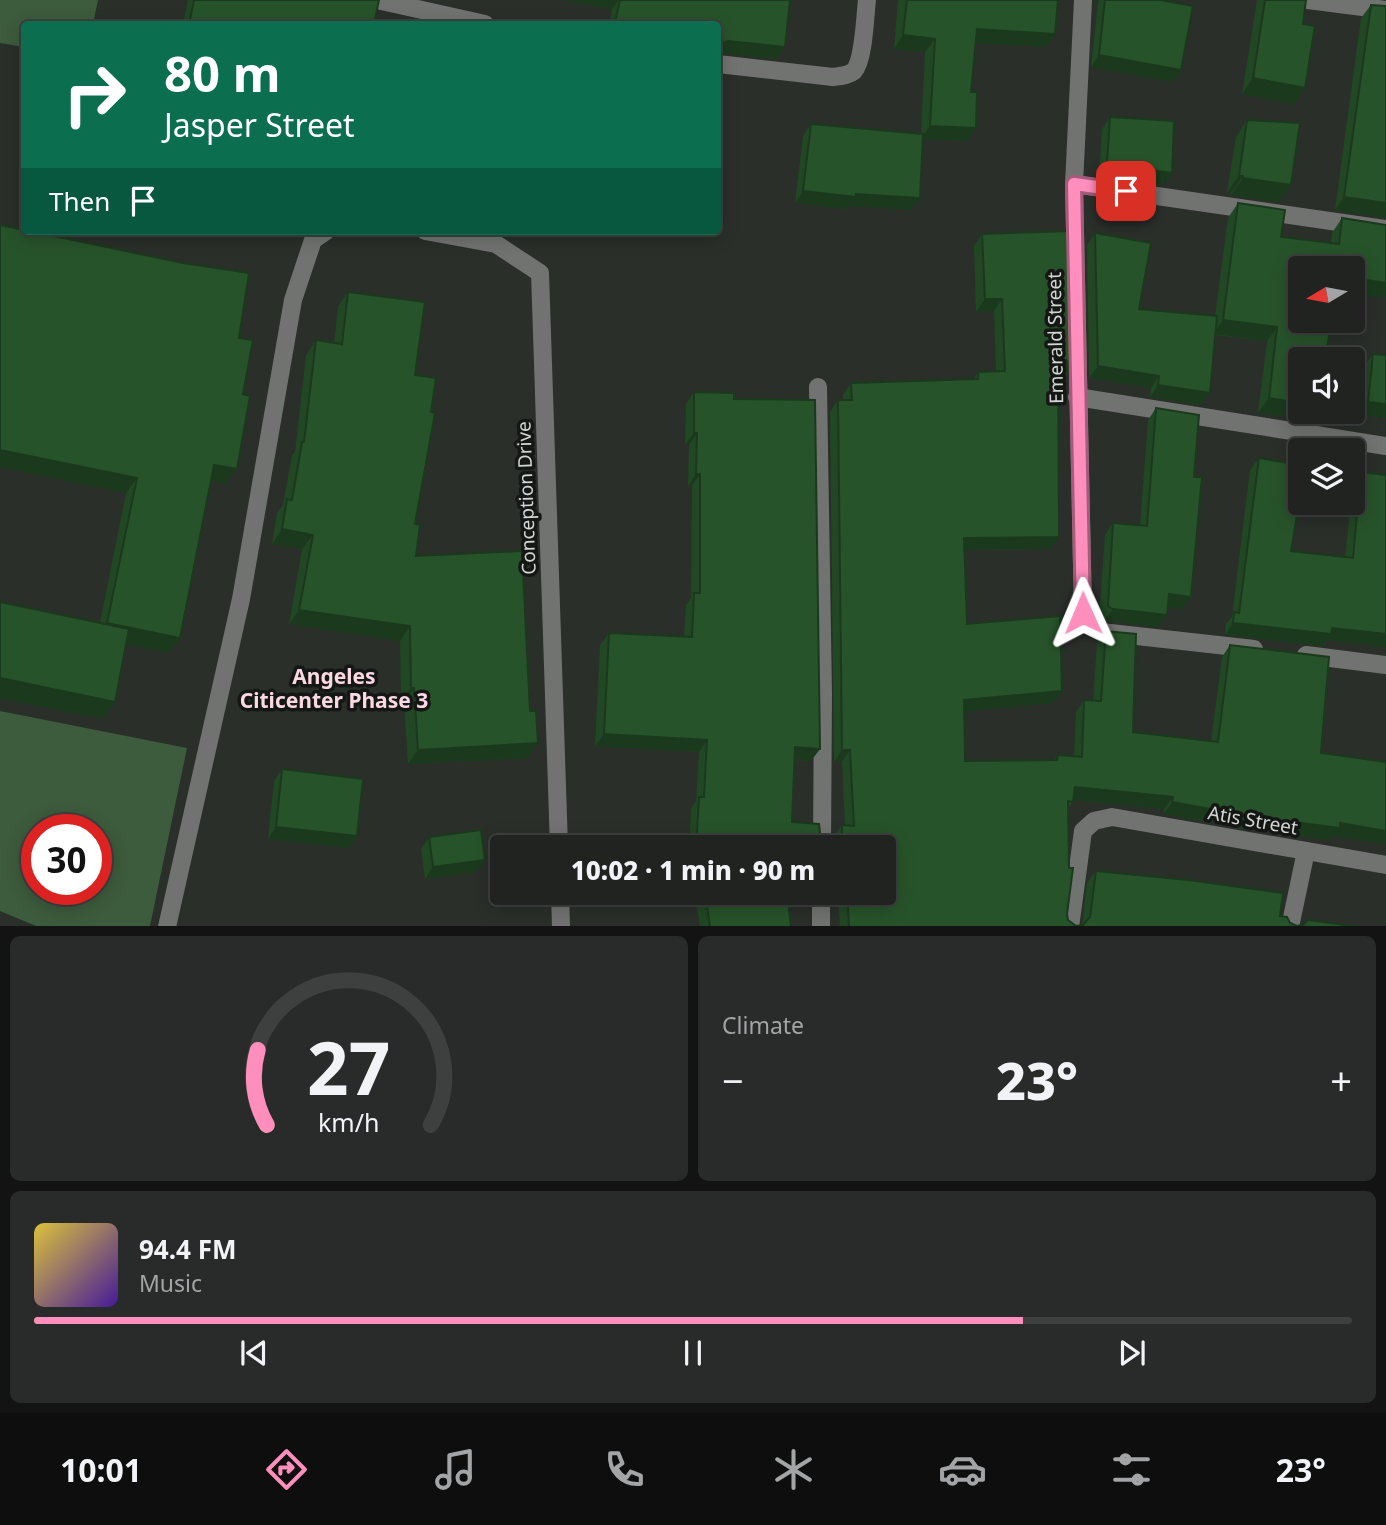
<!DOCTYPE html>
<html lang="en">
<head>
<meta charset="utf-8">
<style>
  body { margin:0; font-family:"Noto Sans",sans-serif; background:#282b29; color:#f1f3f6; height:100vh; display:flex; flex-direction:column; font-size:26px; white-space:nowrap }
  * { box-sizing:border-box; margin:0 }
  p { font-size:23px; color:#a2a4a5 }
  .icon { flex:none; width:38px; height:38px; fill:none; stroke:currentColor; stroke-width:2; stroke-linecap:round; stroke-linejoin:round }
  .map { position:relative; height:926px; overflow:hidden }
  .sheet { display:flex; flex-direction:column; gap:10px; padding:10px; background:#121312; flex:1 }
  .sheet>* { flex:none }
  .guide { position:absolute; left:21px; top:21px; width:700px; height:214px; border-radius:7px; box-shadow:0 4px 18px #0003,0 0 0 2px #3d403e; background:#0b6e4f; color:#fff; overflow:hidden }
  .needle { width:46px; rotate:260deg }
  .buttons { position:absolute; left:1288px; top:256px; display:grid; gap:14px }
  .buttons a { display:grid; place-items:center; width:77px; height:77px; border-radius:7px; background:#202320; box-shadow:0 4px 18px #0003,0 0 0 2px #3d403e; font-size:35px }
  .speed { position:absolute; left:21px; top:814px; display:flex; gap:14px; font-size:35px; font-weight:700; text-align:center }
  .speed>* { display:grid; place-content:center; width:91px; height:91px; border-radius:50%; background:#202320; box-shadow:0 4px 18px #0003,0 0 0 2px #3d403e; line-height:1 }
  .speed .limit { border:10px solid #d22; background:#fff; color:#111 }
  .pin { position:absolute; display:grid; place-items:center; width:60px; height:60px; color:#fff; margin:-30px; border-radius:14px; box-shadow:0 4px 10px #0006 }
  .me { position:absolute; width:77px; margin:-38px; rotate:359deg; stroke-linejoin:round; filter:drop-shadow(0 0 5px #0008) }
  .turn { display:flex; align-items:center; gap:24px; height:147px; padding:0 28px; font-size:32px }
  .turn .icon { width:91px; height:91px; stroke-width:2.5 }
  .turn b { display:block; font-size:49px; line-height:60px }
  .then { display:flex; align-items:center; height:66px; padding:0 28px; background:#0003; gap:14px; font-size:26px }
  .big { font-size:52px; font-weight:800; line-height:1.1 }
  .sheet .tile { flex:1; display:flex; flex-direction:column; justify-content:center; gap:10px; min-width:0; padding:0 24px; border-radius:10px; background:#282b29 }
  .sheet .dial { align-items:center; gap:0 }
  .dial svg { height:182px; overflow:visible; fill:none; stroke:#3d403e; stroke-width:7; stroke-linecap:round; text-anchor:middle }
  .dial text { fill:#f1f3f6; stroke:none }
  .song { display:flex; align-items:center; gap:21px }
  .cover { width:84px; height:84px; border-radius:10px; background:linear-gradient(135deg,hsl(50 70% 55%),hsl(260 70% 35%)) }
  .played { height:7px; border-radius:4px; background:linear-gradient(90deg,#fe8ebc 75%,#3d403e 75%) }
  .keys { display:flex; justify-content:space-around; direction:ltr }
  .heat { display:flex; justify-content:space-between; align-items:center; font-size:38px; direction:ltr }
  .sheet .tiles { flex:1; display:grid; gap:10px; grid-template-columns:1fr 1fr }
  .tile:last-child { grid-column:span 2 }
  .trip { position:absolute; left:490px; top:835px; width:406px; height:70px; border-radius:7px; background:#202320; box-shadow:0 4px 18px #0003,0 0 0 2px #3d403e; font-weight:800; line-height:70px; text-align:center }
  .tab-bar { display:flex; height:112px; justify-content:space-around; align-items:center; background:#0d0e0d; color:#a2a4a5 }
  .tab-bar .icon { width:49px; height:49px }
  .tab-bar .active { color:#fe8ebc }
  .tab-bar b { font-size:32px; color:#f1f3f6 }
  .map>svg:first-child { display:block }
  .green { fill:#3d5b3d; fill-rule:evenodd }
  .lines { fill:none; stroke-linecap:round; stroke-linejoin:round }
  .minor { stroke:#717371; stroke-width:18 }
  .wall { fill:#224724 }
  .shaded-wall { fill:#1b3a1d }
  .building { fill:#27532a; stroke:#1b3a1d; stroke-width:2 }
  .route-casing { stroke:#a55c7a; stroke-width:18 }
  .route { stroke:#fe8ebc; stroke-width:12 }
  .labels { text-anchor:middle; stroke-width:7; stroke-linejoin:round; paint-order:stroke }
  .street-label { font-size:19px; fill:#d3d7d3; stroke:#141714 }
  .neighbourhood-label { font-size:21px; font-weight:bold; fill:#fad8e4; stroke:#141714 }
</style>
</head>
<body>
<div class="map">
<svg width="1386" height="927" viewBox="0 0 1386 927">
  <rect width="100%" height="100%" fill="#2a2f2a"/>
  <g class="green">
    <polygon points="0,0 98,0 93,24 24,24 24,47 0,43"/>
    <path d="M0 711 187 748 150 926H36L0 911ZM37 830H96V889H37Z"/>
  </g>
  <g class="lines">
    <g class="minor">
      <polyline points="377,0 485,24"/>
      <polyline points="1083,0 1074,184 1083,613 1089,626 1101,632 1254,649"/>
      <polyline points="1308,0 1386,10"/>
      <path d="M718 64 833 77C840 76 848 76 854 71 864 60 865 16 867 0"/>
      <polyline points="1074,184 1386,229"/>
      <polyline points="425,231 496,244 540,273 559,847"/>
      <polyline points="818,387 823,694 822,847"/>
      <polyline points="1077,397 1386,446"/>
      <polyline points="1306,655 1386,665"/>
      <polyline points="560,892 561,927"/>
      <polyline points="167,927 241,599 293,300 313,240 326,231"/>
      <polyline points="821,927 821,892"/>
      <polyline points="1070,927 1083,831 1094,821 1112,817 1386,865"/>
      <polyline points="1290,927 1306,851"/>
    </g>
  </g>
  <g class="wall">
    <polygon points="188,0 379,0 374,24 183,24"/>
    <polygon points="564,0 790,0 776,59 719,53 718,54 718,24 609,24 612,9"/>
    <polygon points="898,0 1058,0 1055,34 1046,47 975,43 967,141 923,139 911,210 849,206 847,209 795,203 803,136 811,124 921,134 925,52 894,49"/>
    <polygon points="1099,0 1105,0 1173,82 1091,67 1098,2"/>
    <polygon points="1257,0 1306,0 1303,24 1305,88 1294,104 1242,94"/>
    <polygon points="1371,5 1386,6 1386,218 1335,210 1361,18"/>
    <polygon points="1110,117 1172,173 1163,185 1099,176 1102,129"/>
    <polygon points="1247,120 1291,185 1279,202 1231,195 1231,193 1227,192 1236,137"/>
    <polygon points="1238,203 1281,237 1331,243 1332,233 1342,218 1386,225 1386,293 1382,298 1300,268 1307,419 1258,413 1267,341 1215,335 1201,405 1150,397 1151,388 1089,378 1087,245 1095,233 1139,309 1215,316 1228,218"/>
    <polygon points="982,234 1075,362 1067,374 1058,372 1051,549 964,550 967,624 1062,691 1053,703 964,711 965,761 1054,760 1058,755 1074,756 1076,712 1084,700 1093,701 1097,643 1106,631 1133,732 1211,741 1222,657 1230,645 1321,753 1385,840 1383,844 1334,836 1331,840 1246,829 1164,814 1164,809 1074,800 1068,809 1067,914 1068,920 1076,926 1082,925 1087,883 1096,871 1280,916 1297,926 1361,927 840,927 838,892 884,892 884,847 689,847 691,809 696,801 699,752 595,746 600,645 609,633 684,637 686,605 691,598 692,486 688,486 689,445 685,445 686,404 694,392 734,399 811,761 795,760 792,822 830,846 833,845 833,837 842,825 845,825 842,762 834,762 830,412 838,400 843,400 843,395 851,383 973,380 978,372 996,371 994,311 976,312 974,246"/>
    <polygon points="348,292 415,375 416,556 528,758 408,764 404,702 401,702 400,641 289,624 302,549 272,544 277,513 283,505 292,456 295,452 306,355 316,340 334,343 338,306"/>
    <polygon points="239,338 226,484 211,481 180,638 169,653 126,644 115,702 103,719 0,698 0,602 100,623 126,493 0,467"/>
    <polygon points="1373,354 1386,418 1359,414 1364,366"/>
    <polygon points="1156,408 1191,597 1182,609 1168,607 1159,627 1104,621 1099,618 1105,535 1113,523 1140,525 1148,420"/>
    <polygon points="1259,458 1291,551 1345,557 1351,502 1353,502 1353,484 1361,472 1386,475 1386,647 1327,640 1323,646 1225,635 1226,624 1232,616 1250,470"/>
    <polygon points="282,769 357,836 348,848 268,839 274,781"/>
    <polygon points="429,837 476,872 425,879 421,849"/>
    <polygon points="695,892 787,892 791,927 700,927"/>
  </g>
  <g class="shaded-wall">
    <polygon points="564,0 619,0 612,9"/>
    <polygon points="977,29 1055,34 1046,47 968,43"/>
    <polygon points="903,35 935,39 925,52 894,49"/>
    <polygon points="728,41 785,47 776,59 719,53 718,54 718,45"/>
    <polygon points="1099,55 1181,70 1173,82 1091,67"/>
    <polygon points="1253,78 1305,88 1294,104 1242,94"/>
    <polygon points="930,126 976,128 967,141 921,139"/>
    <polygon points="1107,164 1172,173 1163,185 1099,176"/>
    <polygon points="1239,176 1243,176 1231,193 1227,192"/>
    <polygon points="1243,178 1291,185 1279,202 1231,195"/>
    <polygon points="803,191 856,194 920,198 911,210 849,206 847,209 795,203"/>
    <polygon points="1344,197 1386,203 1386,218 1335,210"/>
    <polygon points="1353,278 1386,283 1386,293 1382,298 1353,294"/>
    <polygon points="985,299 1002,299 994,311 976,312"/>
    <polygon points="1223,320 1277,327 1267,341 1213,334"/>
    <polygon points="1058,359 1075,362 1067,374 1049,371"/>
    <polygon points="1098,366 1159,376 1151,388 1089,378"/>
    <polygon points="1158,385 1210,393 1201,405 1150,397"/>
    <polygon points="1269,398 1300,403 1300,411 1313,411 1307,419 1258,413"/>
    <polygon points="1368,402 1386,404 1386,418 1359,414"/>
    <polygon points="694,433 697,433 689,445 685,445"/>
    <polygon points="0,450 137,478 126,493 0,467"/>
    <polygon points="214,465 237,469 226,484 204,480"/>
    <polygon points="696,474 700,474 692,486 688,486"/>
    <polygon points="282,529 313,535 302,549 272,544"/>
    <polygon points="1059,537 1051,549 955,550 964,538"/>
    <polygon points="1169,594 1191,597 1182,609 1161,606"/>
    <polygon points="1113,609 1167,615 1159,627 1104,621"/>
    <polygon points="299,610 410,626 400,641 289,624"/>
    <polygon points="107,623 180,638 169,653 97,638"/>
    <polygon points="1233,623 1332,628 1386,634 1386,647 1327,640 1323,646 1225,635"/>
    <polygon points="0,678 115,702 103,719 0,698"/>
    <polygon points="411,688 414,688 404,702 401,702"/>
    <polygon points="1062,691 1053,703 956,712 964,700"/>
    <polygon points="604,734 707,740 699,752 595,746"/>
    <polygon points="538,743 528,758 408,764 418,750"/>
    <polygon points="795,747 820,749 811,761 787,759"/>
    <polygon points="842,750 850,750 842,762 834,762"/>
    <polygon points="1075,787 1173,797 1164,809 1066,799"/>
    <polygon points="1172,802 1340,823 1386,831 1386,840 1383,844 1334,836 1331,840 1246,829 1164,814"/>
    <polygon points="276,827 357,836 348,848 268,839"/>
    <polygon points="485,860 476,872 425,879 433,867"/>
    <polygon points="609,892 607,895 578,893 578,892"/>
  </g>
  <g class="building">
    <polygon points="194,0 379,0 374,24 189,24"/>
    <polygon points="620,0 790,0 785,47 728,41 718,45 718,24 620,24 615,23"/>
    <polygon points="907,0 1058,0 1055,34 977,29 971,92 977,92 976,128 930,126 935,39 903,35"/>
    <polygon points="1105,0 1160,0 1193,6 1181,70 1099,55"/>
    <polygon points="1265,0 1306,0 1303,24 1315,26 1305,88 1253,78"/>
    <polygon points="1371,5 1386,6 1386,203 1344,197"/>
    <polygon points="1110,117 1174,121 1172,173 1107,164"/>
    <polygon points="1247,120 1300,123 1291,185 1243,178 1243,176 1239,176"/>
    <polygon points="811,124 923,134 920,198 856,194 856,197 803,191"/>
    <polygon points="1238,203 1285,210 1281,237 1339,244 1342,218 1386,225 1386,283 1353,278 1353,268 1300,268 1300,320 1332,320 1325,359 1300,359 1300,403 1269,398 1277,327 1223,320"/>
    <polygon points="0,225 24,230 24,231 30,231 183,263 249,273 239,338 253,340 243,394 250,396 237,469 214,465 180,638 107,623 137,478 0,450"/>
    <polygon points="1072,231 1075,362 1058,359 1059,537 964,538 967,624 1060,616 1062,691 964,700 965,761 1057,760 1058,755 1082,757 1084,700 1101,701 1106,631 1136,634 1133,732 1218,742 1230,645 1329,657 1321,753 1386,762 1386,831 1340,823 1340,828 1254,817 1172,802 1173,797 1075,787 1073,802 1068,801 1069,868 1073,868 1067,914 1068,920 1076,926 1083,925 1090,917 1096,871 1188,880 1283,893 1280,916 1287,917 1290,923 1297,926 1303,925 1308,920 1361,927 849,927 847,892 884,892 884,847 699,847 697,833 699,797 704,797 707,740 604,734 609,633 692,637 694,593 700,593 700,474 696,474 697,433 694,433 694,392 734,393 734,399 815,400 820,749 795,747 792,822 819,824 821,841 830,846 837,844 842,836 842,825 854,826 850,750 842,750 838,400 852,400 851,383 978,379 978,372 1005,371 1002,299 985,299 982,234"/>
    <polygon points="1095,233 1151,243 1139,309 1217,316 1210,393 1158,385 1159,376 1098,366"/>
    <polygon points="348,292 425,302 415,375 436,378 431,412 435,413 415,524 420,525 416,556 522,551 530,711 536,711 538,743 418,750 414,688 411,688 410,626 299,610 313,535 282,529 287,499 292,500 302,442 304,442 316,340 342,344"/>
    <polygon points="1373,354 1386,355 1386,404 1368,402"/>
    <polygon points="1156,408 1199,415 1194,477 1202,477 1191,597 1169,594 1167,615 1113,609 1108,606 1113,523 1147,526"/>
    <polygon points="1259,458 1300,465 1300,497 1291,551 1353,558 1361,472 1386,475 1386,634 1332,628 1331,634 1233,623 1234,612 1239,613"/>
    <polygon points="0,602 129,629 115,702 0,678"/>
    <polygon points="282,769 363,779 357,836 276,827"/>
    <polygon points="481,830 485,860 433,867 429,837"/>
    <polygon points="705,892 787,892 791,927 710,927"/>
  </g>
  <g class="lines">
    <g class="route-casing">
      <polyline id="route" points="1083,613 1074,184 1126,191"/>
    </g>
    <use href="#route" class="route"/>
  </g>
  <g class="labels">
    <g class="street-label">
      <text transform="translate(1055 338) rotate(-91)" y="7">Emerald Street</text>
      <text transform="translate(526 498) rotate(-92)" y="7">Conception Drive</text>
      <text transform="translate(1253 820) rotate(10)" y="7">Atis Street</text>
    </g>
    <g class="neighbourhood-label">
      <text x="334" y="684">Angeles<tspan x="334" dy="24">Citicenter Phase 3</tspan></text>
    </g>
  </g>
</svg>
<div class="buttons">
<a><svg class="needle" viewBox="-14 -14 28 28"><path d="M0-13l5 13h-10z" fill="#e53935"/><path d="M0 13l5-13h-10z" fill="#a2a4a5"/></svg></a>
<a><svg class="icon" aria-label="sound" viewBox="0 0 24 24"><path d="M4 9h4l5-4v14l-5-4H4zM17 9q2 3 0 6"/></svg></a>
<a><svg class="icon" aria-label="layers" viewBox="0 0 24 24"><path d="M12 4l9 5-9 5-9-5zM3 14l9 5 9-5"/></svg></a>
</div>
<div class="speed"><div class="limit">30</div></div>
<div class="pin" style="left:1126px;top:191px;background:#d93025"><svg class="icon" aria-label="arrive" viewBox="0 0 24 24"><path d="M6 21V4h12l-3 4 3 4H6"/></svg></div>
<svg class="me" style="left:1083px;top:613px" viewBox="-20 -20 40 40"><path d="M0-17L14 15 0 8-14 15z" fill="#fe8ebc" stroke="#fff" stroke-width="4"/></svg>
<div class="trip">10:02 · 1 min · 90 m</div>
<div class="guide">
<div class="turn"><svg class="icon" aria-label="right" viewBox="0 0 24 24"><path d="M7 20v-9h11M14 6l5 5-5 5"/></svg><div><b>80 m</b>Jasper Street</div></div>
<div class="then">Then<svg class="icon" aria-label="arrive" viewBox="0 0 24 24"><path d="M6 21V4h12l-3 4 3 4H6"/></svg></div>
</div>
</div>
<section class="sheet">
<div class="tiles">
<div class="tile dial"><svg viewBox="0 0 100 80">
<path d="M14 69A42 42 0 1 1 86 69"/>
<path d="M14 69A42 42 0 0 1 10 36" stroke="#fe8ebc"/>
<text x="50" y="56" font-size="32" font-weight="700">27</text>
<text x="50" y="72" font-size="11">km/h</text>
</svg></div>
<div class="tile"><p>Climate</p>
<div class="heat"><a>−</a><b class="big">23°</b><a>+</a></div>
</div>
<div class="tile">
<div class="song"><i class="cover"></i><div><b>94.4 FM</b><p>Music</p></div></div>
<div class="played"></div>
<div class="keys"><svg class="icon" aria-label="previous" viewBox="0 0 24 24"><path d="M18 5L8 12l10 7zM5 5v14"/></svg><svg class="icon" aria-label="pause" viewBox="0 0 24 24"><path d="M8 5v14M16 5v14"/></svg><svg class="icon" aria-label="next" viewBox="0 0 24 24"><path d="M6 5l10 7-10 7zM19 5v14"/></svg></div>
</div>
</div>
</section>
<nav class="tab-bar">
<b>10:01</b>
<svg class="icon active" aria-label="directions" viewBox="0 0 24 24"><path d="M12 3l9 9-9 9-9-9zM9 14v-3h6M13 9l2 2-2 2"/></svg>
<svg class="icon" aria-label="music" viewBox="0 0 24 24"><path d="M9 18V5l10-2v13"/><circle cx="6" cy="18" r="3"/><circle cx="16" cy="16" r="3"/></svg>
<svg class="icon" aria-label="phone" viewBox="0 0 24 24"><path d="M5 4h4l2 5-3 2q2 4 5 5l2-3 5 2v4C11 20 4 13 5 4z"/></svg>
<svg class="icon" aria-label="climate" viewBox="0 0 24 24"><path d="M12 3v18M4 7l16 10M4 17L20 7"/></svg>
<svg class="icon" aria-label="car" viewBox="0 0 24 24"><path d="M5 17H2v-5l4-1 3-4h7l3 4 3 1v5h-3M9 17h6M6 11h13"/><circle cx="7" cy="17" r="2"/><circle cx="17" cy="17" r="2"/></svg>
<svg class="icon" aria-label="filters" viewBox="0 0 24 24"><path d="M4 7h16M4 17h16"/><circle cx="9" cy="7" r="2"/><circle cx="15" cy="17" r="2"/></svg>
<b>23°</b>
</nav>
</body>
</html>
